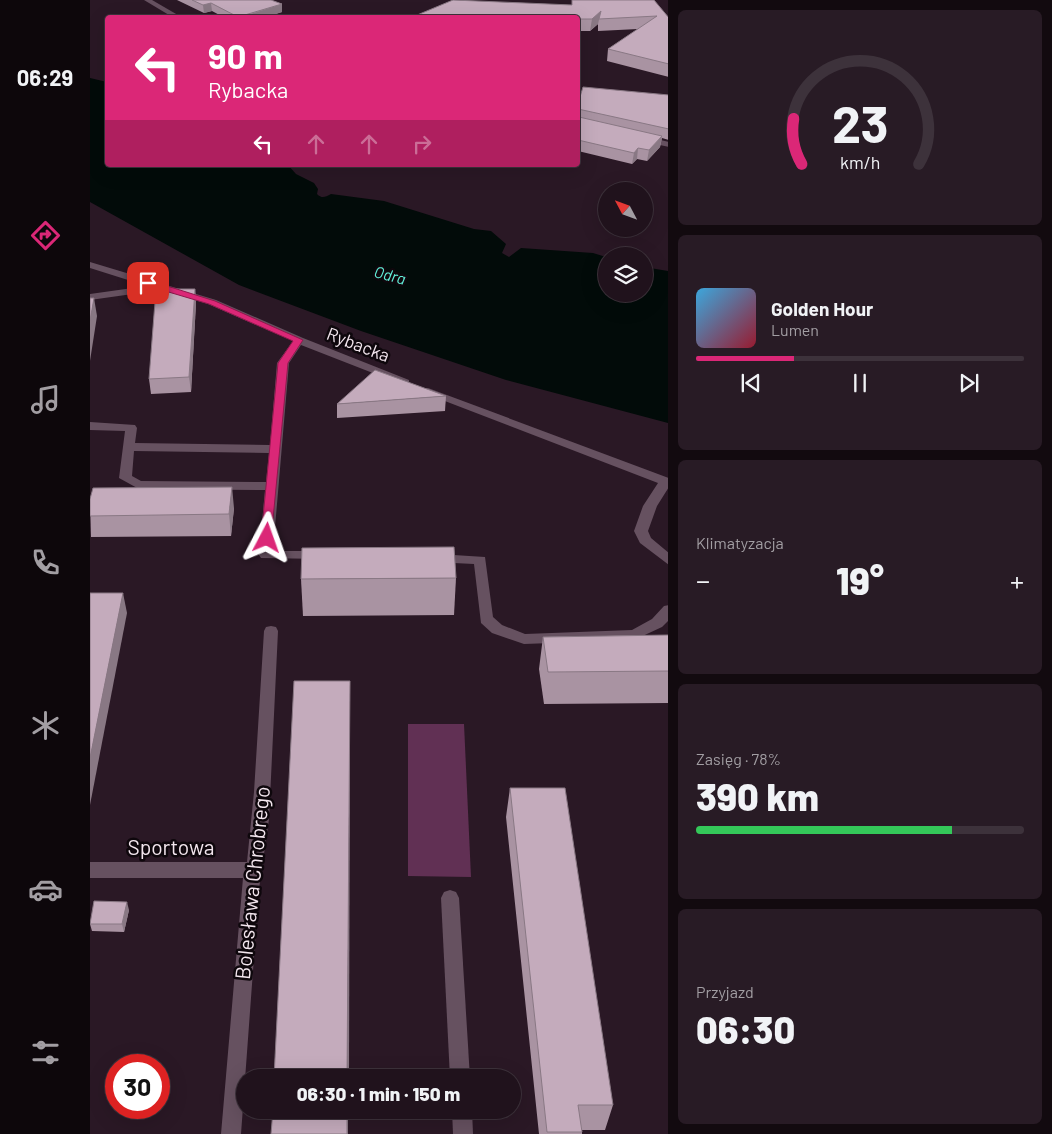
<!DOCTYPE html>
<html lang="pl">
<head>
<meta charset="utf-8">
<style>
  body { margin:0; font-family:Barlow,sans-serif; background:#281b25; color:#f1f3f6; height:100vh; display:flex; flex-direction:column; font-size:19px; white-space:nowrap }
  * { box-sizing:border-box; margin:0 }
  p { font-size:16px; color:#a29ea3 }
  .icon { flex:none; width:28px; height:28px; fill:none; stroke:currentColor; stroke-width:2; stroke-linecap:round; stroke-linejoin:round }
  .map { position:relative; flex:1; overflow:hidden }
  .side { display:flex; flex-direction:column; gap:10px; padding:10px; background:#120a0f; width:384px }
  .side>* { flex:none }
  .hud { position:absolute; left:15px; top:15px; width:475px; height:152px; border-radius:5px; box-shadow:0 5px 20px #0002,0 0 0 1px #3d323b; background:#db2777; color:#fff; overflow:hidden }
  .needle { width:32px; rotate:311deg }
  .tools { position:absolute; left:508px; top:182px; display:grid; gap:10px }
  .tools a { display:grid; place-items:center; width:55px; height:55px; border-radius:50%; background:#20121c; box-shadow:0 5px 20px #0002,0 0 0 1px #3d323b; font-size:25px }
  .speed { position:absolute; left:15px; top:1054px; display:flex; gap:10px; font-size:25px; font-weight:700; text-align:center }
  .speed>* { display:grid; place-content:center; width:65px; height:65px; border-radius:50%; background:#20121c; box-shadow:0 5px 20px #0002,0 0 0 1px #3d323b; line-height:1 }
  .speed .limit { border:8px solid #d22; background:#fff; color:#111 }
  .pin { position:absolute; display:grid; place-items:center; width:42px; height:42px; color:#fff; margin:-21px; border-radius:10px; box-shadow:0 2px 8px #0006 }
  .me { position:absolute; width:55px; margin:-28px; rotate:4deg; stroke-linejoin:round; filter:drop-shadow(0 0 4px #0008) }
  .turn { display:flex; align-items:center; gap:18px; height:105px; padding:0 20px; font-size:22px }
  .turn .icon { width:65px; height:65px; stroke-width:2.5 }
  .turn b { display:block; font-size:35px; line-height:42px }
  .lanes { display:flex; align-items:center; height:48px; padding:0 20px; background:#0003; justify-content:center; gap:25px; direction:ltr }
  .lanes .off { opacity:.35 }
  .big { font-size:38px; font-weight:800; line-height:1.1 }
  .side .card { flex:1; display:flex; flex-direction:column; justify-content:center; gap:8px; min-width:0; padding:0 18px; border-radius:8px; background:#281b25 }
  .side .dial { align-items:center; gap:0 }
  .dial svg { height:130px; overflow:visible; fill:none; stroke:#3d323b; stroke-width:7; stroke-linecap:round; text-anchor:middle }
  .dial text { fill:#f1f3f6; stroke:none }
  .song { display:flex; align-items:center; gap:15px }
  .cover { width:60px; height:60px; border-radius:8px; background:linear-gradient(135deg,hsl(200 70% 55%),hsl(350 70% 35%)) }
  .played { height:5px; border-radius:2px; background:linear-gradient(90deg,#db2777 30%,#3d323b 30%) }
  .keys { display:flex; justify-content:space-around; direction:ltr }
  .heat { display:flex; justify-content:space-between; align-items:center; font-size:28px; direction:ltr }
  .charge { height:8px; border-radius:4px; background:linear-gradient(90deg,#34c759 78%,#3d323b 0) }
  .trip { position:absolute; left:146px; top:1069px; width:285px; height:50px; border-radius:25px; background:#20121c; box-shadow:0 5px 20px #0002,0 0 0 1px #3d323b; font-weight:800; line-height:50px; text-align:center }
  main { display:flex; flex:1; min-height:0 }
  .tabs { display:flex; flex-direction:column; width:90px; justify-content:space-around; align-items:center; background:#0d070b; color:#a29ea3 }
  .tabs .icon { width:35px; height:35px }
  .tabs .on { color:#db2777 }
  .tabs b { font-size:22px; color:#f1f3f6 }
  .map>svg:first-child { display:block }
  .green { fill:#613054 }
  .water { fill:#020b09 }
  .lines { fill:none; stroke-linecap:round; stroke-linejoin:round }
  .minor { fill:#665160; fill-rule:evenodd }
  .wall { fill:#a993a2 }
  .shaded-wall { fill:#897884 }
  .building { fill:#c4abbc; stroke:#897884 }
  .route { fill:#db2777; stroke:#8e194d }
  .labels { text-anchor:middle; stroke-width:5; stroke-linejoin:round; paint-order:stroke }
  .far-water-label { font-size:16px; font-style:italic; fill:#61eed8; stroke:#0e070c }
  .street-label { font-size:18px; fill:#f3e6ee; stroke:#0e070c }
  .near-street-label { font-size:21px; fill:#f3e6ee; stroke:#0e070c }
</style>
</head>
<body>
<main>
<nav class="tabs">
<b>06:29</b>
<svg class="icon on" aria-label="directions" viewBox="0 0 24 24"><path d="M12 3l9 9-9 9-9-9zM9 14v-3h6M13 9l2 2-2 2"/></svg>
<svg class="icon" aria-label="music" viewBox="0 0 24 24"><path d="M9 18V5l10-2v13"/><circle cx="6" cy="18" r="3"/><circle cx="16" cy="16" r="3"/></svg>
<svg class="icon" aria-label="phone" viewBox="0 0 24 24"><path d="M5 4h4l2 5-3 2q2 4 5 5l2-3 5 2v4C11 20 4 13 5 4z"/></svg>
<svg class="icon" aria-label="climate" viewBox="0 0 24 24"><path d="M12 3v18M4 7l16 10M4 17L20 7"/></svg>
<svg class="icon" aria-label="car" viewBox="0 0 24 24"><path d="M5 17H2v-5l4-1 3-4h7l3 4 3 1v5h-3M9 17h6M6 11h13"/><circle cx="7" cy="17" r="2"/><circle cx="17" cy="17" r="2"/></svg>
<svg class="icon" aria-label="filters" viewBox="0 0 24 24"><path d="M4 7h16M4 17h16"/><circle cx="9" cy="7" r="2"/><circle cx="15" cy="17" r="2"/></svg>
</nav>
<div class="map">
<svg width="579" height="1134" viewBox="0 0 579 1134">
  <rect width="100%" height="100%" fill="#2a1825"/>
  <polygon class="green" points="318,724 374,724 381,877 318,876"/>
  <path class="water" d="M0 78 17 82 18 165H198L206 174 224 183 228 189 227 194C232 199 235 197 241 194L294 201 384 229 401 231 416 244 412 253 419 257 431 248 503 253 516 257V294H554V267L578 271V423L416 380 271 331 149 285 0 202Z"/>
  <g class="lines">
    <g class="minor">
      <polygon points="54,0 62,0 93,18 84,18"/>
      <polygon points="554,136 579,142 579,147 551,141 550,139"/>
      <path d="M0 262 126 300 213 338 319 380V384H311L211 345 199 363 183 551H229L236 556 234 559 171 558 169 555 175 490 49 489 29 478 35 431 0 430V422L45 425 47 428 45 443 180 445 187 363 203 341 118 304 71 290 0 300V294L57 286 0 268ZM44 451 179 453 176 482 51 481 42 476Z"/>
      <polygon points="338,388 579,478 579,487 567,506 558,531 561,538 579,553 579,565 550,543 544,531 553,506 568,483 334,393 334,389"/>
      <polygon points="348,554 395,557 403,617 412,625 435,634 542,630 562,619 574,606 579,605 579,620 572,627 544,640 434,644 402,633 391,623 384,564 343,562 341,559"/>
      <polygon points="181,626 186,627 188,631 179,819 169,889 151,1134 131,1134 153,878 0,878 0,862 157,862 164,792 174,631 176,627"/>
      <polygon points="360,890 366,892 369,898 380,1078 360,1078 351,898 354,892"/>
      <polygon points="362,1110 382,1110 383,1134 363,1134"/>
    </g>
  </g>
  <g class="wall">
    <polygon points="87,0 181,0 192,4 192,12 173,18 135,18 122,11 114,13"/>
    <polygon points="481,5 579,18 579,77 517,61 518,49 548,29 508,31 508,24 500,31 488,31 488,18"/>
    <polygon points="579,95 579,140 572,138 570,147 557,161 547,159 542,164 488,151 488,96 490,97"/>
    <polygon points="105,289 106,303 101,392 61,394 59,379"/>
    <polygon points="356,396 355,411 247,418 247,404"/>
    <polygon points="0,499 144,508 141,536 1,537"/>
    <polygon points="366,578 364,615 213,616 211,579"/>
    <polygon points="579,635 579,703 454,704 449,669 453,637"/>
    <polygon points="420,788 523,1105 515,1130 492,1130 492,1134 449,1134 416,817"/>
    <polygon points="39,910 34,932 2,931 0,924"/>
  </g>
  <g class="shaded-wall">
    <polygon points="121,3 122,11 114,13 113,5"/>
    <polygon points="192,4 192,12 173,18 148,18"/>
    <polygon points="511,11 508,24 500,31 502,19"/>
    <polygon points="572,136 570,147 557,161 559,150"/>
    <polygon points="548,148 547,159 542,164 544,153"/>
    <polygon points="105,289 106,303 101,392 99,377"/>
    <polygon points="4,298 7,316 0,361 0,321"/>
    <polygon points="142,487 144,508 141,536 139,514"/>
    <polygon points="33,593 37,613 0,805 0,758"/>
    <polygon points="260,681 260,713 259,1078 257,1078"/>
    <polygon points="37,902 39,910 34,932 32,924"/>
    <rect x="257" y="1110" width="1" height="24"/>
  </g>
  <g class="building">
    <polygon points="102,0 181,0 192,4 148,17 121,3 113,5"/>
    <polygon points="363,0 482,5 482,0 564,0 579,18 579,64 518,49 567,16 509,19 511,11 502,19 488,19 488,18 320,18"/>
    <polygon points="493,87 579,95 579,129 488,109 489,117 572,136 559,150 548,148 544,153 488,140 488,96 490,97"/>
    <polygon points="66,289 105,289 99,377 59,379"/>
    <polygon points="0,298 4,298 0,321"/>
    <polygon points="285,370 356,396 247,404"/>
    <polygon points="142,487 139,514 0,516 0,499 3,488"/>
    <polygon points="364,547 366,578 211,579 212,548"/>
    <polygon points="0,593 33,593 0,758"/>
    <polygon points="579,635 579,671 458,672 453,637"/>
    <polygon points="204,681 260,681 257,1078 184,1078"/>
    <polygon points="420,788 475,788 523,1105 488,1105 492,1132 457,1132"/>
    <polygon points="4,901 37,902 32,924 0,924"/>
    <polygon points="183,1110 257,1110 257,1134 181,1134"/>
  </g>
  <polygon class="route" points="58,280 125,301 213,340 198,363 181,540 173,540 171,538 188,363 203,341 119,304 55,285 55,281"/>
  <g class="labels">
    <g class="far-water-label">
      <text transform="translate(300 275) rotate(15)" y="6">Odra</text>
    </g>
    <g class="street-label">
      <text transform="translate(268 345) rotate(21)" y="6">Rybacka</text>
    </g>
    <g class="near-street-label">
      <text x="81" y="855">Sportowa</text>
      <text transform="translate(163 883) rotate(-84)" y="7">Bolesława Chrobrego</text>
    </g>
  </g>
</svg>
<div class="tools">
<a><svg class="needle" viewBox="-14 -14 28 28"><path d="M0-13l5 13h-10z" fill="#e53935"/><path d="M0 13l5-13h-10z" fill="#a29ea3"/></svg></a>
<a><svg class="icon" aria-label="layers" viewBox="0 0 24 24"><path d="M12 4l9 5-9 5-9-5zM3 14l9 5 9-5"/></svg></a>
</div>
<div class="speed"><div class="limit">30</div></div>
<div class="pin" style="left:58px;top:283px;background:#d93025"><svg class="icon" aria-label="arrive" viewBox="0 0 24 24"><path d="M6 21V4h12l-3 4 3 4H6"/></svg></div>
<svg class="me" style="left:177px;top:538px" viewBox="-20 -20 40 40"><path d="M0-17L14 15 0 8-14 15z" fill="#db2777" stroke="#fff" stroke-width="4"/></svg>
<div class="trip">06:30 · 1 min · 150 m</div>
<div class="hud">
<div class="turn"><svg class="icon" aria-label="left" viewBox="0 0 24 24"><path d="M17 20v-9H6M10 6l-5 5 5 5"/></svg><div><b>90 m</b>Rybacka</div></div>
<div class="lanes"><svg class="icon" aria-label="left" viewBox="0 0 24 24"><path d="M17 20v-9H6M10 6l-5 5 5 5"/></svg><svg class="icon off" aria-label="ahead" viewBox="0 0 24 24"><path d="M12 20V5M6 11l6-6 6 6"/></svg><svg class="icon off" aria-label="ahead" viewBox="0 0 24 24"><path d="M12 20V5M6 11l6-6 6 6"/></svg><svg class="icon off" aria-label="right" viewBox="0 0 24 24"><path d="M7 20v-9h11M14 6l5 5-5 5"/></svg></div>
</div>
</div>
<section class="side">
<div class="card dial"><svg viewBox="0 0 100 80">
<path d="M14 69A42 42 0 1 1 86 69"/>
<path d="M14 69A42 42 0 0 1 9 41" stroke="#db2777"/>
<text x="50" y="56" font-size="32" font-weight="700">23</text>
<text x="50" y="72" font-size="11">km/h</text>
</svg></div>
<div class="card">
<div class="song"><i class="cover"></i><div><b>Golden Hour</b><p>Lumen</p></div></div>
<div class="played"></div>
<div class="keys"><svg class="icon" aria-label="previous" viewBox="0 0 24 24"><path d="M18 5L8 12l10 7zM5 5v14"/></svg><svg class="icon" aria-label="pause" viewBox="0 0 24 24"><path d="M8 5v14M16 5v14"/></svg><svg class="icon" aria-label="next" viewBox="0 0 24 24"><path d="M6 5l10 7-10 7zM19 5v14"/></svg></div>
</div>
<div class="card"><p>Klimatyzacja</p>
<div class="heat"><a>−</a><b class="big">19°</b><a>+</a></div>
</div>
<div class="card"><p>Zasięg · 78%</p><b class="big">390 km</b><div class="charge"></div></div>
<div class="card"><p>Przyjazd</p><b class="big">06:30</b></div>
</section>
</main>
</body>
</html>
